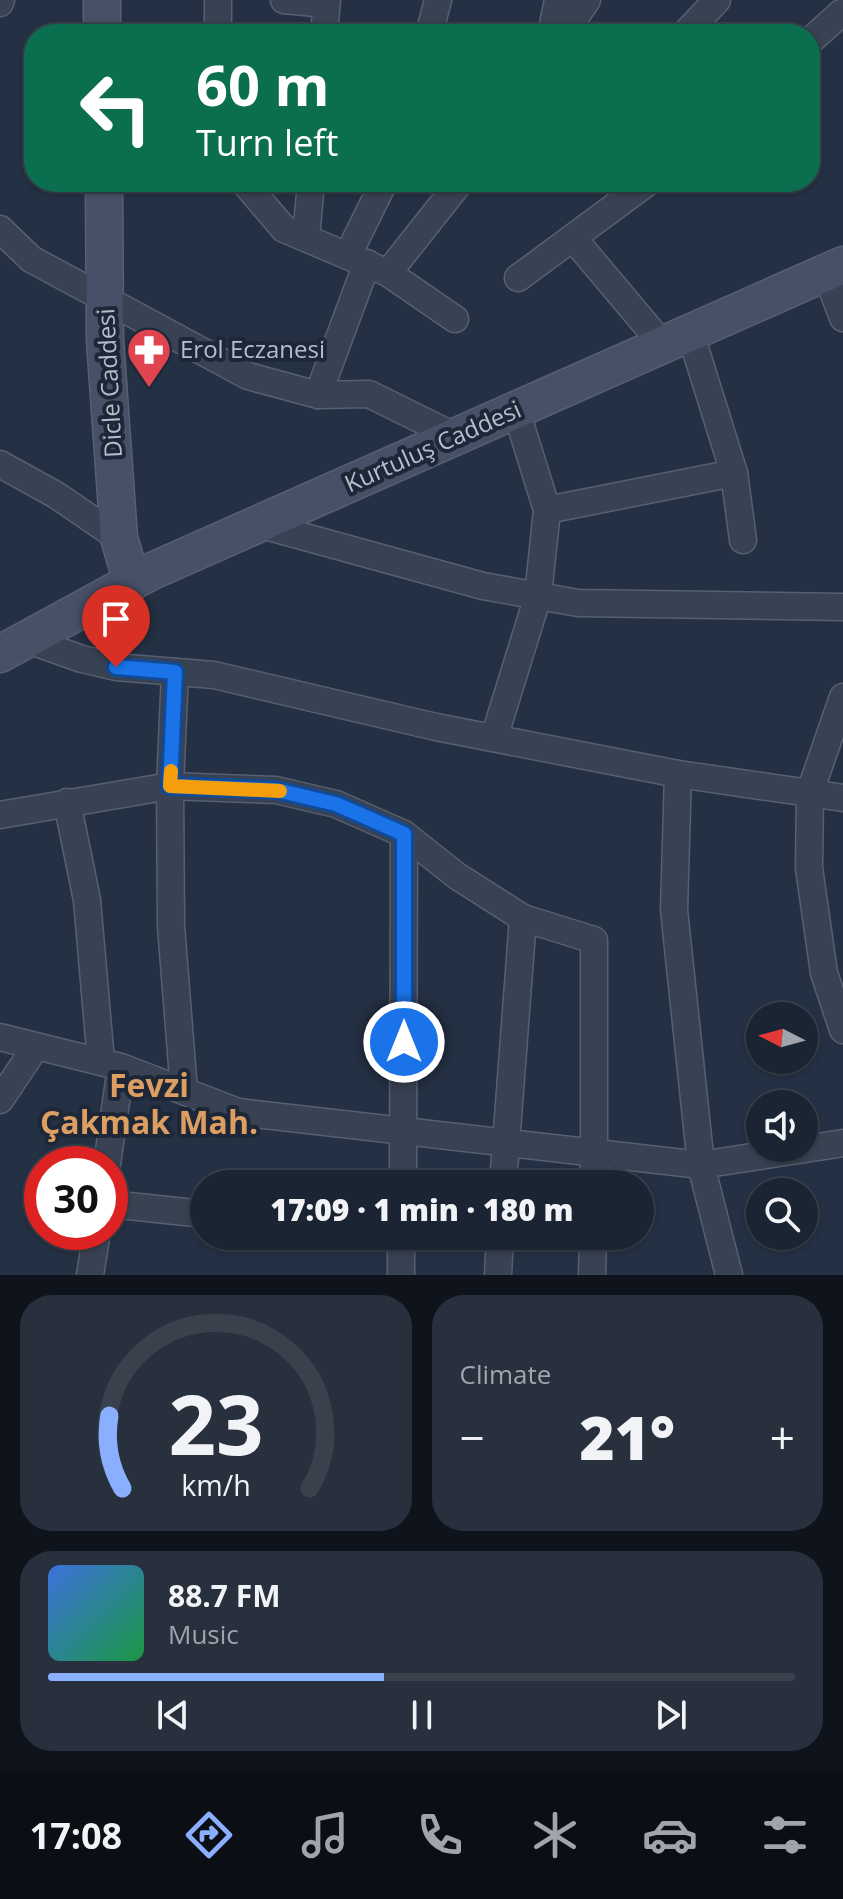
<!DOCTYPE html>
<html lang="en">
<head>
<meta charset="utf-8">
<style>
  body { margin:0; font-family:"Open Sans",sans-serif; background:#28303e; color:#f1f3f6; height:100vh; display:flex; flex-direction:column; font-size:30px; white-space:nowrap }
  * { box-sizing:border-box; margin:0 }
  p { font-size:26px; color:#a0a4ac }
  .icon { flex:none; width:44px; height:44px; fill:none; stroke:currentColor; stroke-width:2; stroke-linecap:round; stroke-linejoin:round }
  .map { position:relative; height:1275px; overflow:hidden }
  .panel { display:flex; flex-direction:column; gap:20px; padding:20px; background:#0f141c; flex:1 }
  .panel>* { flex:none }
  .top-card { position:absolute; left:24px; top:24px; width:796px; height:168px; border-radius:32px; box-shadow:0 2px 6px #0004,0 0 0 2px #39414d; background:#0b6e4f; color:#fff; overflow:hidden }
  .needle { width:52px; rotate:276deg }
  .controls { position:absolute; left:746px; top:1002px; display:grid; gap:16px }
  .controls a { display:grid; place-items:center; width:72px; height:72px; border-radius:50%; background:#1b2432; box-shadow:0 2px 6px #0004,0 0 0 2px #39414d; font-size:40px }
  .speed { position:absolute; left:24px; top:1146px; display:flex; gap:16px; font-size:40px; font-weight:700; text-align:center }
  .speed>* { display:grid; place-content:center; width:104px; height:104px; border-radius:50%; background:#1b2432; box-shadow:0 2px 6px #0004,0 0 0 2px #39414d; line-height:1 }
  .speed .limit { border:12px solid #d22; background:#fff; color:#111 }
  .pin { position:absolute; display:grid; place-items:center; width:68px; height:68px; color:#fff; margin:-82px -34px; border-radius:50% 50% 50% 0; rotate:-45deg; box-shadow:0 0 8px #0007 }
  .pin .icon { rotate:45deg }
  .me { position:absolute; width:88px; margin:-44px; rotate:0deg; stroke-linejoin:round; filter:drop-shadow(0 0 6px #0008) }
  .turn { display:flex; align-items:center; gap:28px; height:168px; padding:0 40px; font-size:36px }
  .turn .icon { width:104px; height:104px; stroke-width:2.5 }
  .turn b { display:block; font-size:56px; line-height:68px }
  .big { font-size:60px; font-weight:800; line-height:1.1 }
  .panel .widget { flex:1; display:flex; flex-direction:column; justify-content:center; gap:12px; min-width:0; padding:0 28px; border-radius:32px; background:#28303e }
  .panel .dial { align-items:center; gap:0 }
  .dial svg { height:208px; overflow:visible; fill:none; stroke:#39414d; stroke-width:7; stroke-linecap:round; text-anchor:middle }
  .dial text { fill:#f1f3f6; stroke:none }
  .song { display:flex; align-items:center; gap:24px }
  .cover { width:96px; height:96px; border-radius:12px; background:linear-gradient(135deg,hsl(220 70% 55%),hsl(140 70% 35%)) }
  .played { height:8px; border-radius:4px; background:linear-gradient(90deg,#89affe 45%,#39414d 45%) }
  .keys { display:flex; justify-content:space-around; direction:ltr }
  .heat { display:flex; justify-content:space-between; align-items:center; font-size:44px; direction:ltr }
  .panel .tiles { flex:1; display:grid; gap:20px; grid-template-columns:1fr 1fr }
  .widget:last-child { grid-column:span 2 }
  .trip { position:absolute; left:190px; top:1170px; width:464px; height:80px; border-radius:40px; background:#1b2432; box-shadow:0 2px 6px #0004,0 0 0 2px #39414d; font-weight:800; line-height:80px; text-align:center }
  .tabs { display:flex; height:128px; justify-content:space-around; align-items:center; background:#0b0e14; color:#a0a4ac }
  .tabs .icon { width:56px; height:56px }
  .tabs .on { color:#89affe }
  .tabs b { font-size:36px; color:#f1f3f6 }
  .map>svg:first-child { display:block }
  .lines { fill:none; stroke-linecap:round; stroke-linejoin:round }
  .minor-casing { stroke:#576070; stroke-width:29 }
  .secondary-casing { stroke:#576070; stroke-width:39 }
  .minor { stroke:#394252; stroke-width:26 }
  .secondary { stroke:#475066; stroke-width:36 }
  .route-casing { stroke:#114b97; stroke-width:20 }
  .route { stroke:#1a73e8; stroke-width:14 }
  .slow { stroke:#f59e0b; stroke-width:14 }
  .labels { text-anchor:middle; stroke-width:8; stroke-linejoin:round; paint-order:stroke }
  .poi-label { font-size:24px; fill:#b6bdcc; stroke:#1e2738; text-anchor:start }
  .street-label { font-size:24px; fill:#b6bdcc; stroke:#1e2738 }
  .district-label { font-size:32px; font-weight:bold; fill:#dc9e61; stroke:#1e2738 }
</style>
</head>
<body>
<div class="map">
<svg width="843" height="1275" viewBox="0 0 843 1275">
  <rect width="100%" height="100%" fill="#243043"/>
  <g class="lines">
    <g class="minor-casing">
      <g id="minor">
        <polyline points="284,0 326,4"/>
        <polyline points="0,3 1,0"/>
        <polyline points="218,34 218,0"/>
        <polyline points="324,34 327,0"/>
        <polyline points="429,34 438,0"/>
        <polyline points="551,34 558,0"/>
        <polyline points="564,34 587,0"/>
        <polyline points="685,34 717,0"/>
        <polyline points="810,41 841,13"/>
        <polyline points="244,182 284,229 388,273 455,319"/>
        <polyline points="0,229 31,259 248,376 318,395 369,394 456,437"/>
        <polyline points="306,238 311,182"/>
        <polyline points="573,238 663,345"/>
        <polyline points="348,255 384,182"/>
        <polyline points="388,273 460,182"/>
        <polyline points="826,273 843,318"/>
        <polyline points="518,278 648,182"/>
        <polyline points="318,395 367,263"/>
        <polyline points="0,464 56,495 119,538"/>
        <polyline points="734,473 743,540"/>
        <polyline points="547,510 734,473 690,332"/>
        <polyline points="258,524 483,586 578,603 843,607"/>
        <polyline points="28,640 82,659 116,667 214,675 436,727 678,774 843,798"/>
        <polyline points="843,697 810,792 809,868 824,973 843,1030"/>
        <polyline points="494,738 538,596 547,510 516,410"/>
        <polyline points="678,774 674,910 701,1165 729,1275"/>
        <polyline points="67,802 87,900 101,1062"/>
        <polyline points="0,815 170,786 175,672"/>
        <polyline points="0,1037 117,1066"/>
        <polyline points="184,1091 171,926 170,786 276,790 336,804 404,834"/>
        <polyline points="0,1100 35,1048"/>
        <polyline points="107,1164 121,1067 238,1112 701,1165 843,1143"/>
        <polyline points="403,1184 404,834 457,876 523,918 594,940 594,1184"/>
        <polyline points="503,1184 523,918"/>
        <polyline points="110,1204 204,1214"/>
        <polyline points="90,1275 97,1232"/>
        <polyline points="401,1275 401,1236"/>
        <polyline points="498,1275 500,1236"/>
        <polyline points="592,1275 593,1236"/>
      </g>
    </g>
    <g class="secondary-casing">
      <g id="secondary">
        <polyline points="102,0 102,34"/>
        <polyline points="104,182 105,340 119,538 132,582"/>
        <polyline points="0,654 150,572 843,265"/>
      </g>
    </g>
    <use href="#minor" class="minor"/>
    <use href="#secondary" class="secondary"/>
  </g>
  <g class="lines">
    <g class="route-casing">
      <polyline id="route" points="116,667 175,672 170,786 276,790 336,804 404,834 404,1042"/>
    </g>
    <use href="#route" class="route"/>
    <polyline class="slow" points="171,771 170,786 280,791"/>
  </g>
  <defs>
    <g id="pharmacy-pin" transform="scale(2.3)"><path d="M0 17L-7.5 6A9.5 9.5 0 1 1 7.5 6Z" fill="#e0444e" stroke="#1e2738"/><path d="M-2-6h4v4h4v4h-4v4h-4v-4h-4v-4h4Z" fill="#fff"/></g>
  </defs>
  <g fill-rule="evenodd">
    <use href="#pharmacy-pin" x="149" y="350"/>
  </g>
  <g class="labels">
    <g class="poi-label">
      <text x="180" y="358">Erol Eczanesi</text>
    </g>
    <g class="street-label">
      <text transform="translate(110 383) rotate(-93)" y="8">Dicle Caddesi</text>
      <text transform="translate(433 447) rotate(-24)" y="8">Kurtuluş Caddesi</text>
    </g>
    <g class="district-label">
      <text x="149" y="1097">Fevzi<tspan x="149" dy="37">Çakmak Mah.</tspan></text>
    </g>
  </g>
</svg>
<div class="controls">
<a><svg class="needle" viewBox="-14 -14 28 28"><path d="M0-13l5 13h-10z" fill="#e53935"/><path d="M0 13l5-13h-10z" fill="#a0a4ac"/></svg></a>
<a><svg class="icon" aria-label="sound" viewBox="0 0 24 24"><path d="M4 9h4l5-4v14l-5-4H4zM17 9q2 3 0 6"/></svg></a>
<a><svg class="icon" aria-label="search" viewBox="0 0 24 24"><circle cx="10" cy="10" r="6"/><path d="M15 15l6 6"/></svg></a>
</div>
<div class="speed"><div class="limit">30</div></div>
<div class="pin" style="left:116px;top:667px;background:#d93025"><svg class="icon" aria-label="arrive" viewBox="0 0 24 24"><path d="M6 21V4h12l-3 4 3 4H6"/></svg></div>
<svg class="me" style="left:404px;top:1042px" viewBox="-20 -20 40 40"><circle r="17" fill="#1a73e8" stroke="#fff" stroke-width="3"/><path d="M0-11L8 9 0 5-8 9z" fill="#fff"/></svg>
<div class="trip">17:09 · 1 min · 180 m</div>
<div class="top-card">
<div class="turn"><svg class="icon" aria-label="left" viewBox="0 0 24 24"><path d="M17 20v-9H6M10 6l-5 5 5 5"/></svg><div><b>60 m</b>Turn left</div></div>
</div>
</div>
<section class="panel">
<div class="tiles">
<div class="widget dial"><svg viewBox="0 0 100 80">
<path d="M14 69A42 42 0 1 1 86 69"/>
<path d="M14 69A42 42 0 0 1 9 41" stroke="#89affe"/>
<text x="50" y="56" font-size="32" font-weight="700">23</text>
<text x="50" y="72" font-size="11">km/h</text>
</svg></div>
<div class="widget"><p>Climate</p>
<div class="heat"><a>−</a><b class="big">21°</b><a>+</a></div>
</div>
<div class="widget">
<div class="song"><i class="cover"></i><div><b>88.7 FM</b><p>Music</p></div></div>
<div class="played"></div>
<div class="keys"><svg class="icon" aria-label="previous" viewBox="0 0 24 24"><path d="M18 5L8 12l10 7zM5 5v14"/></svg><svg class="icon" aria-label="pause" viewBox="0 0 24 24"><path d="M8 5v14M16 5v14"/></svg><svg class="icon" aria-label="next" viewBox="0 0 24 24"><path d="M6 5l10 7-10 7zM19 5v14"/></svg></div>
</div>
</div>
</section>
<nav class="tabs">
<b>17:08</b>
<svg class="icon on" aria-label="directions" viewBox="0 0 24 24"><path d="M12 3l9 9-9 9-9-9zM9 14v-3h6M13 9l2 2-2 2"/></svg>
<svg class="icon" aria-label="music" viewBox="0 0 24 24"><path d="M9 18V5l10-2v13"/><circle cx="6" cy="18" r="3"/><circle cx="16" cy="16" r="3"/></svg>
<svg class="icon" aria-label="phone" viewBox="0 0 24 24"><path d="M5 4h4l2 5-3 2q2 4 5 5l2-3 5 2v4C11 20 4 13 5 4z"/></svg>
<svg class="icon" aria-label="climate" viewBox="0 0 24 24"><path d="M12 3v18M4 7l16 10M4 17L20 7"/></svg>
<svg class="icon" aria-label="car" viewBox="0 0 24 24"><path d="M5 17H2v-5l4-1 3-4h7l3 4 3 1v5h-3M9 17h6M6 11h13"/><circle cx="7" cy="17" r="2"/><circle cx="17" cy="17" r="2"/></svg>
<svg class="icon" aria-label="filters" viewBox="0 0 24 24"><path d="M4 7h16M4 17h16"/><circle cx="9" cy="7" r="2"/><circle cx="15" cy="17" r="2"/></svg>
</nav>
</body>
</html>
